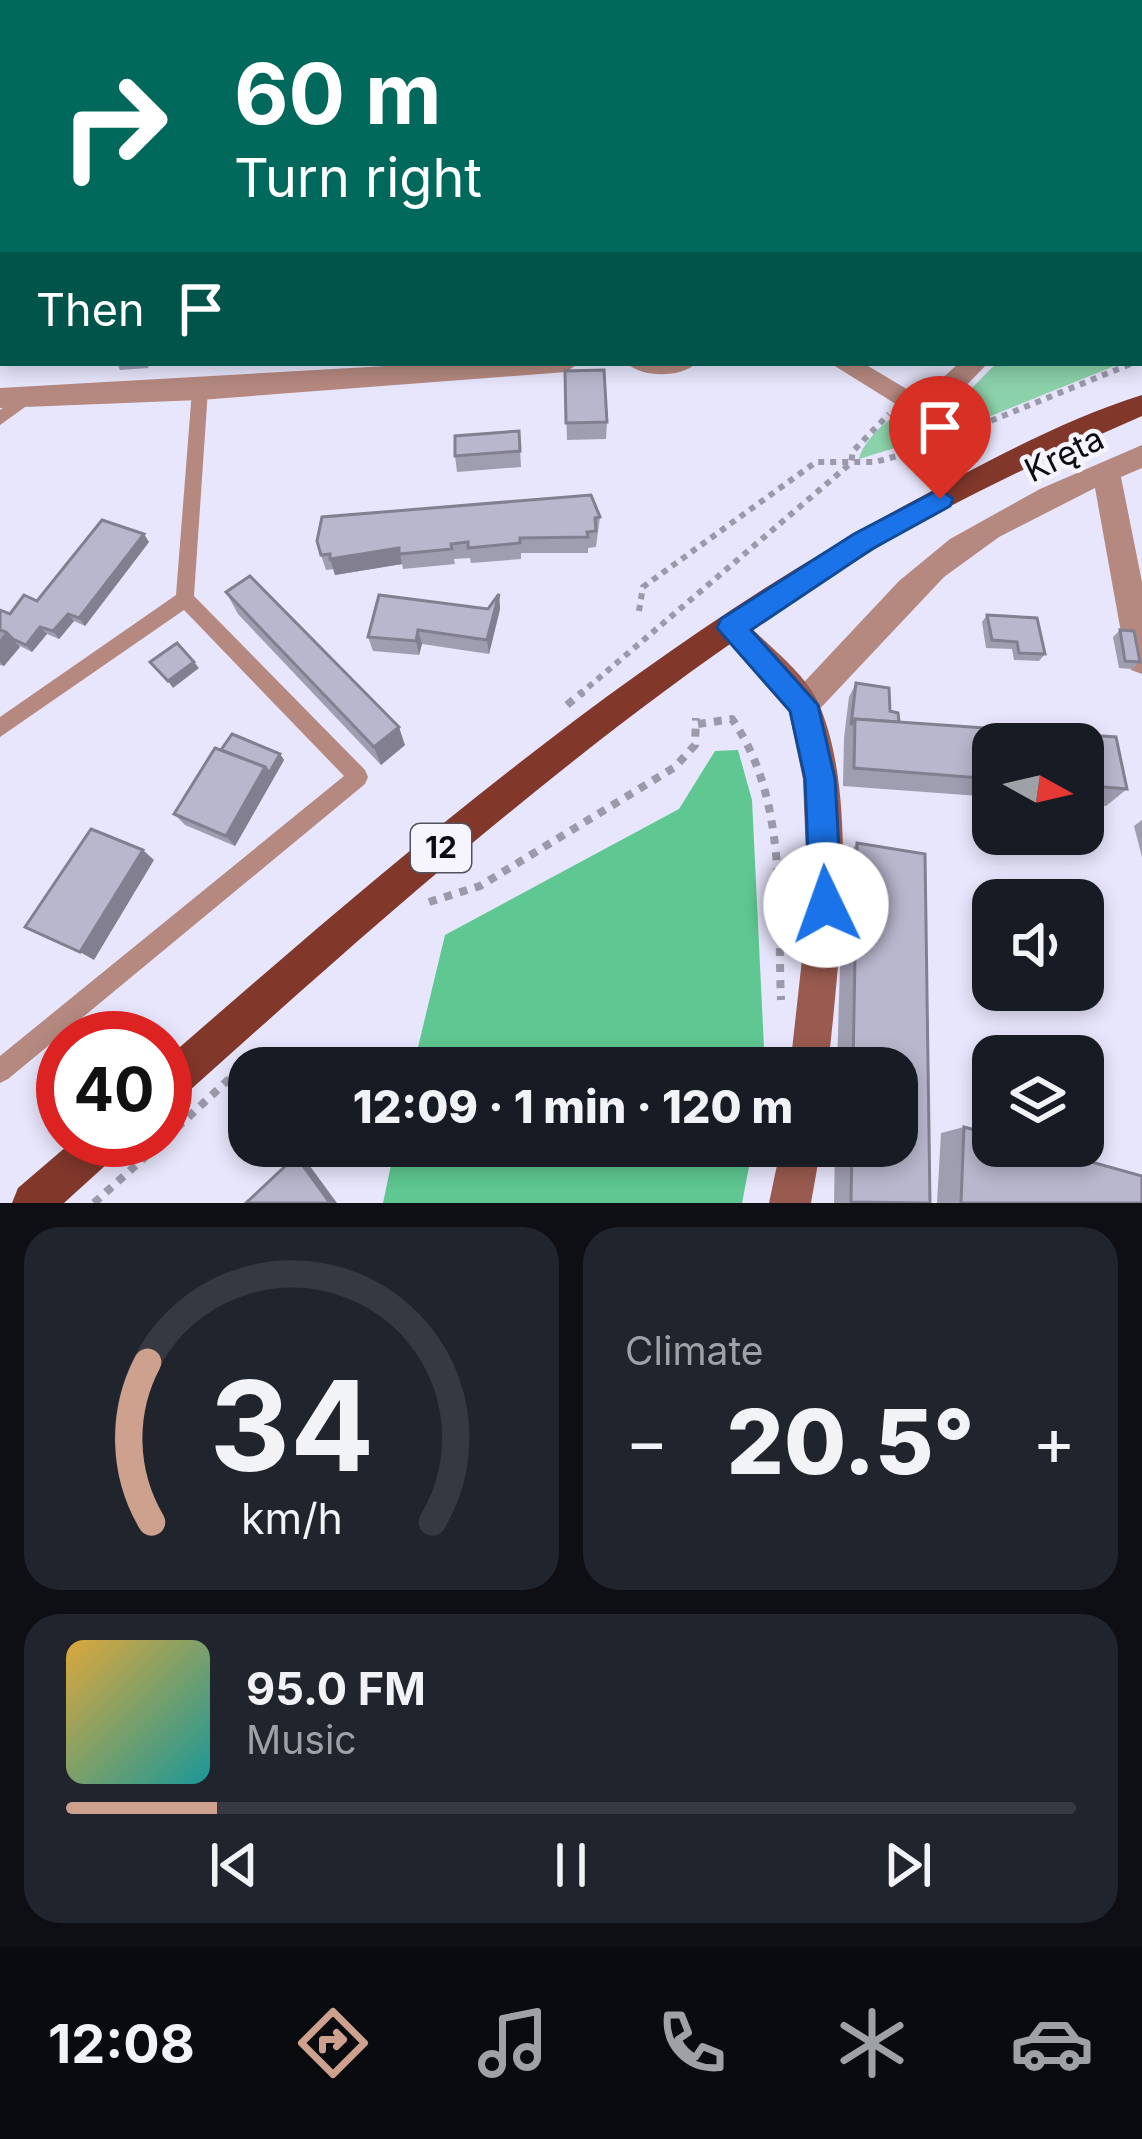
<!DOCTYPE html>
<html lang="en">
<head>
<meta charset="utf-8">
<style>
  body { margin:0; font-family:Inter,sans-serif; background:#20242c; color:#f1f3f6; height:100vh; display:flex; flex-direction:column; font-size:45px; white-space:nowrap }
  * { box-sizing:border-box; margin:0 }
  p { font-size:39px; color:#9ea1a6 }
  .icon { flex:none; width:66px; height:66px; fill:none; stroke:currentColor; stroke-width:2; stroke-linecap:round; stroke-linejoin:round }
  .map { position:relative; height:1203px; overflow:hidden }
  .sheet { display:flex; flex-direction:column; gap:24px; padding:24px; background:#0d0f14; flex:1 }
  .sheet>* { flex:none }
  .hud { position:absolute; left:0px; top:0px; width:1143px; height:366px; box-shadow:0 6px 18px #0003; background:#00695c; color:#fff; overflow:hidden }
  .needle { width:78px; rotate:98deg }
  .buttons { position:absolute; left:972px; top:723px; display:grid; gap:24px }
  .buttons a { display:grid; place-items:center; width:132px; height:132px; border-radius:24px; background:#171b24; box-shadow:0 6px 18px #0003; font-size:60px }
  .speed { position:absolute; left:36px; top:1011px; display:flex; gap:24px; font-size:60px; font-weight:700; text-align:center }
  .speed>* { display:grid; place-content:center; width:156px; height:156px; border-radius:50%; background:#171b24; box-shadow:0 6px 18px #0003; line-height:1 }
  .speed .limit { border:18px solid #d22; background:#fff; color:#111 }
  .pin { position:absolute; display:grid; place-items:center; width:102px; height:102px; color:#fff; margin:-123px -51px; border-radius:50% 50% 50% 0; rotate:-45deg; box-shadow:0 0 12px #0007 }
  .pin .icon { rotate:45deg }
  .me { position:absolute; width:132px; margin:-66px; rotate:357deg; stroke-linejoin:round; filter:drop-shadow(0 0 9px #0008) }
  .turn { display:flex; align-items:center; gap:42px; height:252px; padding:0 36px; font-size:54px }
  .turn .icon { width:156px; height:156px; stroke-width:2.5 }
  .turn b { display:block; font-size:84px; line-height:102px }
  .then { display:flex; align-items:center; height:114px; padding:0 36px; background:#0003; gap:24px; font-size:45px }
  .big { font-size:90px; font-weight:800; line-height:1.1 }
  .sheet .card { flex:1; display:flex; flex-direction:column; justify-content:center; gap:18px; min-width:0; padding:0 42px; border-radius:36px; background:#20242c }
  .sheet .dial { align-items:center; gap:0 }
  .dial svg { height:312px; overflow:visible; fill:none; stroke:#363941; stroke-width:7; stroke-linecap:round; text-anchor:middle }
  .dial text { fill:#f1f3f6; stroke:none }
  .song { display:flex; align-items:center; gap:36px }
  .cover { width:144px; height:144px; border-radius:18px; background:linear-gradient(135deg,hsl(40 70% 55%),hsl(180 70% 35%)) }
  .played { height:12px; border-radius:6px; background:linear-gradient(90deg,#cda18e 15%,#363941 15%) }
  .keys { display:flex; justify-content:space-around; direction:ltr }
  .heat { display:flex; justify-content:space-between; align-items:center; font-size:66px; direction:ltr }
  .sheet .tiles { flex:1; display:grid; gap:24px; grid-template-columns:1fr 1fr }
  .card:last-child { grid-column:span 2 }
  .trip { position:absolute; left:228px; top:1047px; width:690px; height:120px; border-radius:36px; background:#171b24; box-shadow:0 6px 18px #0003; font-weight:800; line-height:120px; text-align:center }
  .dock { display:flex; height:192px; justify-content:space-around; align-items:center; background:#090b0e; color:#9ea1a6 }
  .dock .icon { width:84px; height:84px }
  .dock .on { color:#cda18e }
  .dock b { font-size:54px; color:#f1f3f6 }
  .map>svg:first-child { display:block }
  .green { fill:#8bd1a9 }
  .forest { fill:#5fc791 }
  .lines { fill:none; stroke-linecap:round; stroke-linejoin:round }
  .path-far1 { stroke:#9b99aa; stroke-width:6; stroke-dasharray:6 6; stroke-linecap:butt }
  .path { stroke:#9b99aa; stroke-width:8; stroke-dasharray:8 8; stroke-linecap:butt }
  .lane { fill:#b58980; fill-rule:evenodd }
  .street { fill:#b58980; fill-rule:evenodd }
  .secondary { fill:#995a4f; fill-rule:evenodd }
  .primary { fill:#82372b; fill-rule:evenodd }
  .wall { fill:#9f9db0 }
  .shaded-wall { fill:#828090 }
  .building { fill:#b9b7cd; stroke:#828090; stroke-width:3 }
  .route { fill:#1a73e8; stroke:#114b97; stroke-width:3 }
  .labels { text-anchor:middle; stroke-width:9; stroke-linejoin:round; paint-order:stroke }
  .shield { fill:#f6f5fe; stroke:#53525a; stroke-width:3 }
  .shield-label { font-size:30px; font-weight:bold; fill:#0d0c13 }
  .street-label { font-size:33px; fill:#0d0c13; stroke:#f6f5fe }
</style>
</head>
<body>
<div class="map">
<svg width="1142" height="1203" viewBox="0 0 1142 1203">
  <rect width="100%" height="100%" fill="#e8e6fc"/>
  <path class="green" d="M997 363H1122L966 426 859 459C862 443 888 416 905 412 923 409 937 415 953 404 969 393 983 376 997 363Z"/>
  <g class="forest">
    <polygon points="243,0 775,0 777,3 247,3"/>
    <polygon points="738,750 752,800 765,1068 413,1068 445,935 679,809 715,751"/>
    <polygon points="395,1146 753,1146 742,1203 383,1203"/>
  </g>
  <g class="lines">
    <g class="path-far1">
      <polyline points="639,611 643,587 816,462 875,462 919,450 1133,363"/>
      <polyline points="579,695 851,463 853,451 889,414"/>
    </g>
    <g class="path">
      <polyline points="567,705 583,692"/>
      <path d="M698 724 732 719C788 799 777 906 781 1000"/>
      <polyline points="429,902 480,886 675,767 695,745 696,718"/>
      <polyline points="165,1139 243,1066"/>
      <polyline points="94,1203 164,1140"/>
    </g>
    <g class="lane">
      <polygon points="1140,226 1142,227 1142,239 1140,238"/>
      <rect x="1140" y="331" width="2" height="10"/>
      <polygon points="200,384 208,390 194,596 365,770 368,777 365,784 8,1079 0,1083 0,1056 344,776 184,610 0,737 0,717 176,595 192,390"/>
      <polygon points="26,392 34,398 32,402 0,425 0,410"/>
    </g>
    <g class="street">
      <polygon points="1140,195 1142,195 1140,211"/>
      <polygon points="439,363 579,363 566,372 200,400 0,408 0,388"/>
      <path d="M627 363H696C682 378 641 378 627 363Z"/>
      <polygon points="830,363 863,363 910,391 935,385 959,363 988,363 952,400 907,411"/>
      <polygon points="1142,445 1142,468 1121,477 1142,582 1142,674 1131,670 1126,660 1095,488 999,537 944,577 814,715 803,719 792,715 787,705 792,695 899,581 950,539 1040,489"/>
    </g>
    <g class="secondary">
      <path d="M731 615 742 619C765 643 803 671 817 700 861 794 838 967 828 1068H790L808 905 803 779 789 712 716 628 720 619Z"/>
      <polygon points="781,1146 821,1146 811,1203 769,1203"/>
    </g>
    <g class="primary">
      <path d="M1142 395V416C1053 455 964 495 880 546 624 701 401 901 179 1100L165 1106V1060C404 852 646 642 928 493 996 457 1068 418 1142 395Z"/>
      <polygon points="74,1140 124,1140 118,1154 64,1203 12,1203 18,1188"/>
    </g>
  </g>
  <g class="wall">
    <polygon points="117,363 150,363 148,368 120,370"/>
    <polygon points="565,371 607,422 606,439 567,440"/>
    <polygon points="519,431 521,467 457,472 455,456"/>
    <polygon points="600,517 596,547 588,548 588,553 521,553 521,559 471,563 470,558 454,559 455,564 403,569 402,564 335,575 334,569 326,570 321,555"/>
    <polygon points="149,542 85,626 74,621 59,639 47,634 32,652 20,646 4,666 0,665 0,610 10,614"/>
    <polygon points="226,592 405,745 381,765 238,614"/>
    <polygon points="499,594 500,609 489,654 422,644 419,655 373,651 368,637 488,609"/>
    <polygon points="987,615 1045,654 1039,661 1014,660 1012,649 986,648 982,622"/>
    <polygon points="1120,630 1140,662 1132,669 1119,668 1113,637"/>
    <polygon points="856,683 889,688 890,711 898,713 899,722 1116,737 1127,789 1106,806 1083,804 1083,744 993,744 993,797 843,786 844,738 849,697"/>
    <polygon points="221,750 280,754 284,760 235,846 185,825 174,814"/>
    <polygon points="1142,820 1142,857 1134,826"/>
    <polygon points="857,843 930,1203 834,1203 835,1146 897,1146 897,1068 837,1068 843,863"/>
    <polygon points="964,1127 1142,1203 937,1203 941,1133"/>
  </g>
  <g class="shaded-wall">
    <polygon points="144,534 149,542 85,626 79,618"/>
    <polygon points="399,548 402,564 335,575 330,559"/>
    <polygon points="499,594 500,609 489,654 487,640"/>
    <polygon points="68,614 74,621 59,639 53,631"/>
    <polygon points="40,627 47,634 32,652 26,645"/>
    <polygon points="418,630 422,644 419,655 416,641"/>
    <polygon points="6,632 20,647 4,666 0,662 0,640"/>
    <polygon points="194,662 199,668 173,688 168,681"/>
    <polygon points="399,727 405,745 381,765 374,747"/>
    <polygon points="280,754 284,760 235,846 226,836 265,767"/>
    <polygon points="143,850 154,860 94,960 80,952"/>
    <polygon points="296,1156 304,1158 337,1203 330,1203"/>
  </g>
  <g class="building">
    <polygon points="604,370 607,422 566,423 565,371"/>
    <polygon points="519,431 520,451 455,456 455,436"/>
    <polygon points="591,495 600,517 595,518 596,531 587,532 588,537 520,538 520,543 468,548 468,542 451,544 452,549 399,554 399,548 330,559 330,554 321,555 317,541 322,517"/>
    <polygon points="102,520 144,534 79,618 68,614 53,631 40,627 26,645 13,639 6,632 0,630 0,610 10,614 24,595 37,601"/>
    <polygon points="250,576 399,727 374,747 226,592"/>
    <polygon points="499,594 487,640 418,630 416,641 368,637 379,595 488,609"/>
    <polygon points="987,615 1037,618 1045,654 1019,653 1017,642 992,640"/>
    <polygon points="1120,630 1134,631 1140,662 1125,661"/>
    <polygon points="177,643 194,662 168,681 150,662"/>
    <polygon points="856,683 889,688 890,711 898,713 899,722 855,719 851,725"/>
    <polygon points="855,719 1116,737 1127,789 1083,785 1083,744 993,744 993,779 854,768"/>
    <polygon points="232,734 280,754 269,773 265,767 221,750"/>
    <polygon points="215,748 265,767 226,836 174,814"/>
    <polygon points="91,829 143,850 80,952 25,927"/>
    <polygon points="857,843 925,854 930,1203 851,1202 852,1146 897,1146 897,1068 853,1068"/>
    <polygon points="964,1127 993,1135 993,1146 1034,1146 1142,1176 1142,1203 961,1203"/>
    <polygon points="296,1156 330,1203 246,1203"/>
  </g>
  <polygon class="route" points="940,489 953,499 950,506 872,549 751,630 818,705 835,779 842,905 837,916 826,921 814,916 810,905 805,779 790,711 717,628 721,619 854,534"/>
  <g class="labels">
    <rect class="shield" x="411" y="824" width="60" height="48" rx="9"/>
    <g class="shield-label">
      <text x="441" y="858">12</text>
    </g>
    <g class="street-label">
      <text transform="translate(1064 454) rotate(-26)" y="12">Kręta</text>
    </g>
  </g>
</svg>
<div class="buttons">
<a><svg class="needle" viewBox="-14 -14 28 28"><path d="M0-13l5 13h-10z" fill="#e53935"/><path d="M0 13l5-13h-10z" fill="#9ea1a6"/></svg></a>
<a><svg class="icon" aria-label="sound" viewBox="0 0 24 24"><path d="M4 9h4l5-4v14l-5-4H4zM17 9q2 3 0 6"/></svg></a>
<a><svg class="icon" aria-label="layers" viewBox="0 0 24 24"><path d="M12 4l9 5-9 5-9-5zM3 14l9 5 9-5"/></svg></a>
</div>
<div class="speed"><div class="limit">40</div></div>
<div class="pin" style="left:940px;top:499px;background:#d93025"><svg class="icon" aria-label="arrive" viewBox="0 0 24 24"><path d="M6 21V4h12l-3 4 3 4H6"/></svg></div>
<svg class="me" style="left:826px;top:905px" viewBox="-20 -20 40 40"><circle r="19" fill="#fff"/><path d="M0-13L10 11 0 6-10 11z" fill="#1a73e8"/></svg>
<div class="trip">12:09 · 1 min · 120 m</div>
<div class="hud">
<div class="turn"><svg class="icon" aria-label="right" viewBox="0 0 24 24"><path d="M7 20v-9h11M14 6l5 5-5 5"/></svg><div><b>60 m</b>Turn right</div></div>
<div class="then">Then<svg class="icon" aria-label="arrive" viewBox="0 0 24 24"><path d="M6 21V4h12l-3 4 3 4H6"/></svg></div>
</div>
</div>
<section class="sheet">
<div class="tiles">
<div class="card dial"><svg viewBox="0 0 100 80">
<path d="M14 69A42 42 0 1 1 86 69"/>
<path d="M14 69A42 42 0 0 1 13 28" stroke="#cda18e"/>
<text x="50" y="56" font-size="32" font-weight="700">34</text>
<text x="50" y="72" font-size="11">km/h</text>
</svg></div>
<div class="card"><p>Climate</p>
<div class="heat"><a>−</a><b class="big">20.5°</b><a>+</a></div>
</div>
<div class="card">
<div class="song"><i class="cover"></i><div><b>95.0 FM</b><p>Music</p></div></div>
<div class="played"></div>
<div class="keys"><svg class="icon" aria-label="previous" viewBox="0 0 24 24"><path d="M18 5L8 12l10 7zM5 5v14"/></svg><svg class="icon" aria-label="pause" viewBox="0 0 24 24"><path d="M8 5v14M16 5v14"/></svg><svg class="icon" aria-label="next" viewBox="0 0 24 24"><path d="M6 5l10 7-10 7zM19 5v14"/></svg></div>
</div>
</div>
</section>
<nav class="dock">
<b>12:08</b>
<svg class="icon on" aria-label="directions" viewBox="0 0 24 24"><path d="M12 3l9 9-9 9-9-9zM9 14v-3h6M13 9l2 2-2 2"/></svg>
<svg class="icon" aria-label="music" viewBox="0 0 24 24"><path d="M9 18V5l10-2v13"/><circle cx="6" cy="18" r="3"/><circle cx="16" cy="16" r="3"/></svg>
<svg class="icon" aria-label="phone" viewBox="0 0 24 24"><path d="M5 4h4l2 5-3 2q2 4 5 5l2-3 5 2v4C11 20 4 13 5 4z"/></svg>
<svg class="icon" aria-label="climate" viewBox="0 0 24 24"><path d="M12 3v18M4 7l16 10M4 17L20 7"/></svg>
<svg class="icon" aria-label="car" viewBox="0 0 24 24"><path d="M5 17H2v-5l4-1 3-4h7l3 4 3 1v5h-3M9 17h6M6 11h13"/><circle cx="7" cy="17" r="2"/><circle cx="17" cy="17" r="2"/></svg>
</nav>
</body>
</html>
